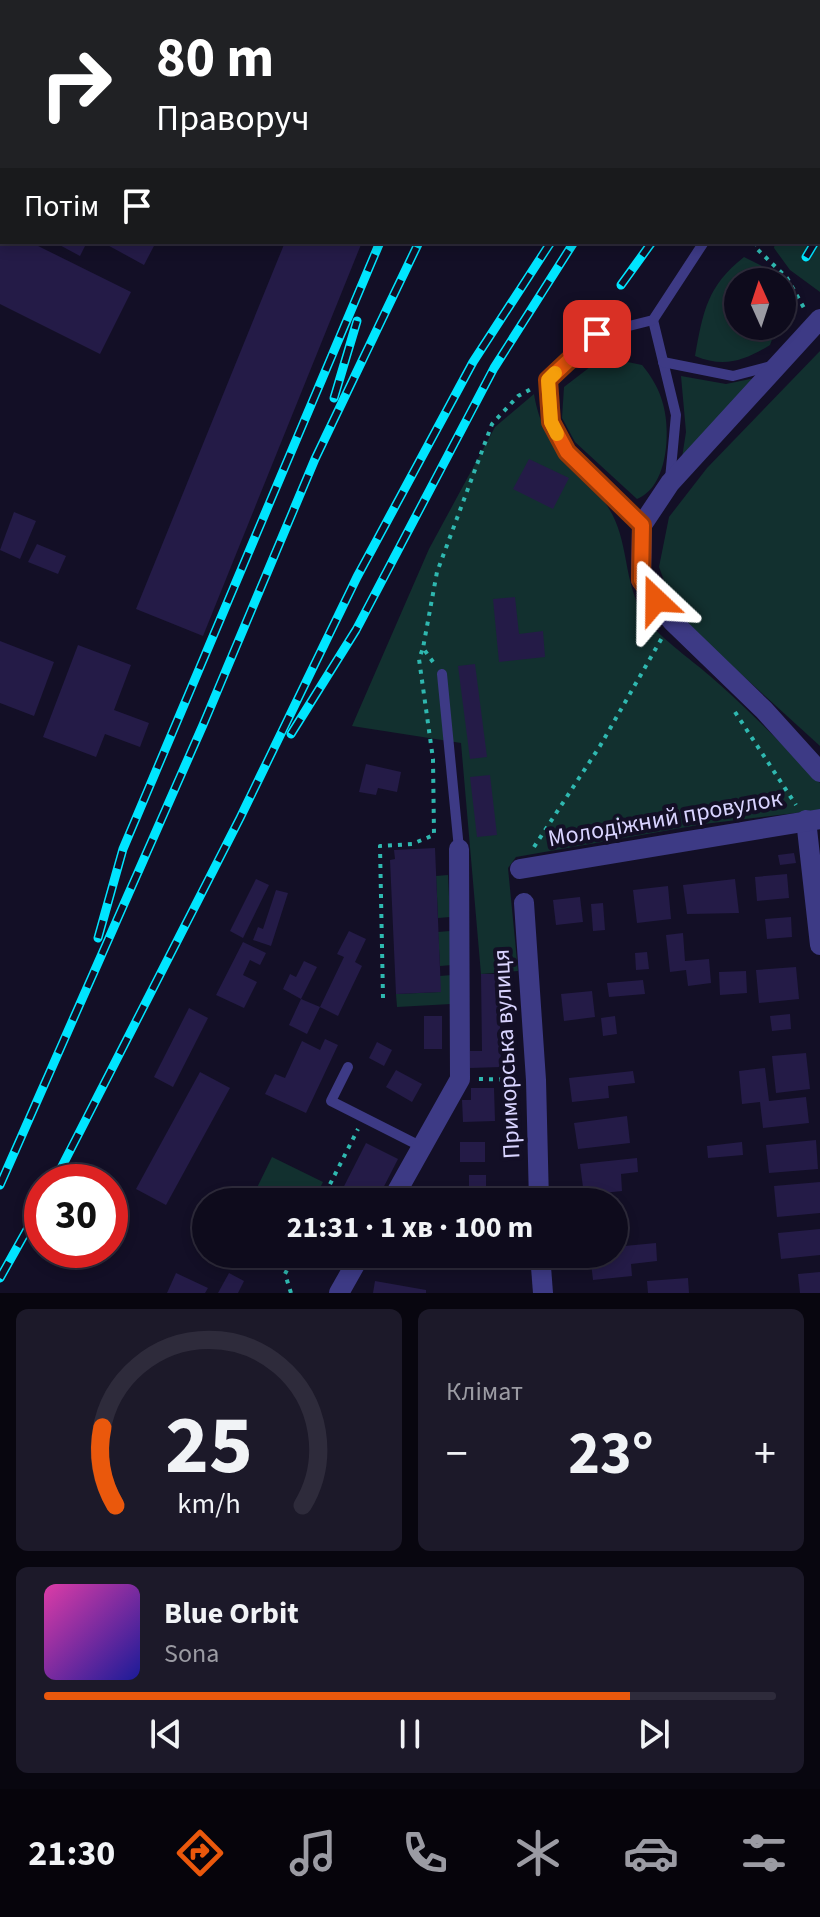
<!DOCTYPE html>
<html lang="uk">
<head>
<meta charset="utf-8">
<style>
  body { margin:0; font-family:"Source Sans 3",sans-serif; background:#1c1929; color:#f1f3f6; height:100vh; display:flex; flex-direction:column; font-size:30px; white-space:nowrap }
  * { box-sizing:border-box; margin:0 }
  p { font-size:26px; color:#9b9ba3 }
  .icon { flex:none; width:44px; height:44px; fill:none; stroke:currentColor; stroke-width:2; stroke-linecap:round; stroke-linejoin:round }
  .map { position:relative; height:1293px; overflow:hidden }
  .drawer { display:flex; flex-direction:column; gap:16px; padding:16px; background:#08060f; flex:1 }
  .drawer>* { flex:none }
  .hud { position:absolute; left:0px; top:0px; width:820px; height:244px; box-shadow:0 4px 12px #0003,0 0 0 2px #2e2b3b; background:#202124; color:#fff; overflow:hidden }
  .needle { width:52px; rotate:357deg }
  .controls { position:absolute; left:724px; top:268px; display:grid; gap:16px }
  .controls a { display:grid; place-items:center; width:72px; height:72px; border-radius:50%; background:#0e0b1c; box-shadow:0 4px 12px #0003,0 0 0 2px #2e2b3b; font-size:40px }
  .speed { position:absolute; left:24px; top:1164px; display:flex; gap:16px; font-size:40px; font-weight:700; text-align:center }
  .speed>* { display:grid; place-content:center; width:104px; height:104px; border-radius:50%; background:#0e0b1c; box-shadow:0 4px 12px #0003,0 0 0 2px #2e2b3b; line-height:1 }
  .speed .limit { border:12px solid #d22; background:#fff; color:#111 }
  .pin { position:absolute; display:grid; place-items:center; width:68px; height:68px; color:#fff; margin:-34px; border-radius:16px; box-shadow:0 4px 12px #0006 }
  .me { position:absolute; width:88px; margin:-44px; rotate:337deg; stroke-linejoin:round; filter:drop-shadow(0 0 6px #0008) }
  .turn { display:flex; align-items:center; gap:28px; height:168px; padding:0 24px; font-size:36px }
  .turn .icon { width:104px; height:104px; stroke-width:2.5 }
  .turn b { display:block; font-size:56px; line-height:68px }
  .then { display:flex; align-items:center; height:76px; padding:0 24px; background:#0003; gap:16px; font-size:30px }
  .big { font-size:60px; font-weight:700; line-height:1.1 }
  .drawer .card { flex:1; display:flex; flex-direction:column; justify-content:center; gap:12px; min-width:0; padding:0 28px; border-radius:12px; background:#1c1929 }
  .drawer .dial { align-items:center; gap:0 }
  .dial svg { height:208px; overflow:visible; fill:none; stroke:#2e2b3b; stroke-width:7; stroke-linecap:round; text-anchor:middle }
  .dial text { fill:#f1f3f6; stroke:none }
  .song { display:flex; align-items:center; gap:24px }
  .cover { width:96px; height:96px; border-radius:12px; background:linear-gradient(135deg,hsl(320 70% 55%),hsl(240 70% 35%)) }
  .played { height:8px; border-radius:4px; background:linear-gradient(90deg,#ea580c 80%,#2e2b3b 80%) }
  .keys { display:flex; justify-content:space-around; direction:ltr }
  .heat { display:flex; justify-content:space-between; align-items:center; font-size:44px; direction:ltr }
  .drawer .tiles { flex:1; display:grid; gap:16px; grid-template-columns:1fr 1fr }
  .card:last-child { grid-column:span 2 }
  .trip { position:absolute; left:192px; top:1188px; width:436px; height:80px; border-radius:40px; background:#0e0b1c; box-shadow:0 4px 12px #0003,0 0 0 2px #2e2b3b; font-weight:700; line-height:80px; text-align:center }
  .menu { display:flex; height:128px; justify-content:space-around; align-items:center; background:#06040b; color:#9b9ba3 }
  .menu .icon { width:56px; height:56px }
  .menu .active { color:#ea580c }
  .menu b { font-size:36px; color:#f1f3f6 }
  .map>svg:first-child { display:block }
  .green { fill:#12302f }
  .building { fill:#241b47 }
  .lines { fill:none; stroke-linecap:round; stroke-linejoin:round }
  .path { stroke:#2fb8b0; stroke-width:4; stroke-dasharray:4 6; stroke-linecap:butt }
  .lane { stroke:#3d3a85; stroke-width:10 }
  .street { stroke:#3d3a85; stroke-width:20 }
  .rail-casing { stroke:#00e5ff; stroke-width:9 }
  .rail { stroke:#130f26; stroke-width:6; stroke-dasharray:18; stroke-linecap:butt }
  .route-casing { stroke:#983908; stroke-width:20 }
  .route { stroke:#ea580c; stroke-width:14 }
  .slow { stroke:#f59e0b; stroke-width:14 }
  .labels { text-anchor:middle; stroke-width:8; stroke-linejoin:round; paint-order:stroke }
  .street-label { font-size:24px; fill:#d9d4ff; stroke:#130f26 }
</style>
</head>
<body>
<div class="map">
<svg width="820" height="1293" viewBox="0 0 820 1293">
  <rect width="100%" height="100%" fill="#130f26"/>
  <g class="green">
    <polygon points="820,144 820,292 790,270 774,248 775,242 818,242"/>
    <path d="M744 257 764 267 768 282H738V326H777L770 345C744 361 724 368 695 356 703 312 707 286 744 257Z"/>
    <polygon points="820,351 820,746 677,616 659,567 669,517 707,468"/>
    <path d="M618 360 642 365C652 377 659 389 663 404 671 432 668 487 637 499L575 442 562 418 564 387 590 367Z"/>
    <polygon points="681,376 726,384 755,378 681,464 686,432"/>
    <path d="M534 394C544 454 577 460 606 504 630 538 622 579 643 614 654 634 692 660 710 676 749 710 784 746 820 783V810L704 824 516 857 508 868 518 971 481 974 461 743 352 726 429 549 495 427Z"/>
    <polygon points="448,875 450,917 438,918 436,876"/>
    <polygon points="450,931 452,965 440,966 438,932"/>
    <polygon points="452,975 451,1004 397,1007 396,994 440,992 440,976"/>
    <polygon points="272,1157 323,1182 313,1202 250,1202"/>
  </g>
  <g class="building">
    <polygon points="0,242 30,242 131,292 100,354 0,304"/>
    <polygon points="54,242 87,242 80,256"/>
    <polygon points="102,242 156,242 144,265"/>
    <polygon points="285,242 362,242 203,636 136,609"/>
    <polygon points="529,459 569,478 553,509 513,489"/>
    <polygon points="14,512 36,521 20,559 0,550"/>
    <polygon points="37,544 66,556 58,574 28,562"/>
    <polygon points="515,597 519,634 543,631 545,657 499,662 493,599"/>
    <polygon points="0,641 54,662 34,716 0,703"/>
    <polygon points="78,645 131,665 114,710 149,723 140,747 105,734 96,757 43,737"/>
    <polygon points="475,664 487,757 470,759 458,666"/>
    <polygon points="366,764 401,772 397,792 378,788 376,795 359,792"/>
    <polygon points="490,775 497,835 477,837 470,777"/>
    <polygon points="435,848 441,992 396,994 390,860 395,859 394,850"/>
    <polygon points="794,853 796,863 780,865 778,855"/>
    <polygon points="787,874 789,898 757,901 755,877"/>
    <polygon points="256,879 269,885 243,938 230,931"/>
    <polygon points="735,879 739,913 687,914 683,885"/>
    <polygon points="668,886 671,919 637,923 633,890"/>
    <polygon points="276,890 288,893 271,946 253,940 258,927 263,929"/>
    <polygon points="580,897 583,922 556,925 553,900"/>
    <polygon points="603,903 605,930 593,931 591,904"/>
    <polygon points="791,917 792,937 767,939 765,919"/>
    <polygon points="349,931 366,939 355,962 362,966 338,1016 320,1007 307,1034 289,1025 301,999 320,1007 344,957 337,954"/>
    <polygon points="683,933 685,961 709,959 711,983 688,986 686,970 670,972 666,935"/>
    <polygon points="243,942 266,953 260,965 250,960 243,975 257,982 244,1008 216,995"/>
    <polygon points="647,952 649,969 636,970 635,953"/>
    <polygon points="304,961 317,967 301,999 283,989 290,974 296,977"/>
    <polygon points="796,967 799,999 759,1003 756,970"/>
    <polygon points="746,971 747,993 720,995 719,972"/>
    <polygon points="481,974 499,974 501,1067 470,1068 470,1051 482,1051"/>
    <polygon points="643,980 645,994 609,997 607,983"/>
    <polygon points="592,991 595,1017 564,1021 561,994"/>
    <polygon points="189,1008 208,1018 173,1087 154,1077"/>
    <polygon points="790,1014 791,1029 772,1031 770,1016"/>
    <rect x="424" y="1016" width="18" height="33"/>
    <polygon points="615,1016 617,1034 603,1036 601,1018"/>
    <polygon points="325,1039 338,1045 306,1113 265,1094 275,1074 285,1078 302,1041 320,1050"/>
    <polygon points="377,1042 392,1050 384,1066 369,1058"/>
    <polygon points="806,1053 810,1089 776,1093 772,1056"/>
    <polygon points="765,1068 769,1101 806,1097 809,1123 763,1128 760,1102 742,1104 739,1071"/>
    <polygon points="396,1070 422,1084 412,1102 386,1087"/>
    <polygon points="633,1071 635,1083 608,1086 609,1098 572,1102 569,1078"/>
    <polygon points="200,1072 230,1088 166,1205 136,1189"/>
    <polygon points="471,1088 494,1088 495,1121 463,1122 462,1100 471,1100"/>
    <polygon points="627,1116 630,1143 578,1149 574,1123"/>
    <polygon points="816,1140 818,1169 769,1173 766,1145"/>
    <rect x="460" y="1142" width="25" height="20"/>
    <polygon points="742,1142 743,1155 708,1158 707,1146"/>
    <polygon points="366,1143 398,1159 376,1202 336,1202"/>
    <polygon points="637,1158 638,1172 621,1174 622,1191 584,1195 580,1164"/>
    <polygon points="469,1175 486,1175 486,1187 469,1188"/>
    <polygon points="820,1182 820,1213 777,1217 774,1186"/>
    <polygon points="428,1196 444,1199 444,1202 427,1202"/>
    <rect x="471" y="1196" width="17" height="6"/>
    <polygon points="820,1229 820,1255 781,1259 778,1233"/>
    <polygon points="656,1243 657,1261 631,1264 632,1276 593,1280 590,1254 614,1254 614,1247"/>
    <polygon points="325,1254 349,1254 344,1264"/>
    <polygon points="820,1272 820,1293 800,1293 798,1274"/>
    <polygon points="176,1273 208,1288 205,1293 167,1293"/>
    <polygon points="229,1273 244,1281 238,1293 218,1293"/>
    <polygon points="688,1278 689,1293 648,1293 647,1281"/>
    <polygon points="375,1281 426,1290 426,1293 373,1293"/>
  </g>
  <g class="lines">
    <g class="path">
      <polyline points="818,86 820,84"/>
      <polyline points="756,242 754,246 787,278 804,308"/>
      <polyline points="433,662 423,648 437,572 492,424 518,396 533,388"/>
      <polyline points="735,712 796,805"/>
      <polyline points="534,847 600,746 663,636"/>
      <polyline points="383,998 380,846 412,844 434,835 433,759 419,659 423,648"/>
      <polyline points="479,1079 518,1080"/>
      <polyline points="321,1202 358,1129"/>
      <polyline points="291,1293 285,1274 295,1254"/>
    </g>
    <g class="lane">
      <polyline points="12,2 14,0"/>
      <polyline points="0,15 2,13"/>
      <polyline points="653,320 676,415 670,479"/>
      <polyline points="663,362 733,376 771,366"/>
      <polyline points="642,525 567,452 551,422 548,380 597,334 653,320 704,242"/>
      <polyline points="442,674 459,849"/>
      <polyline points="348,1067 331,1101 422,1147"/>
    </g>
    <g class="street">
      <polyline points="820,319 670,483 642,525 641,580 672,621 764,710 820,772"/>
      <polyline points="806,820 820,945"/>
      <polyline points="520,869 820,819"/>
      <polyline points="524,903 536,1080 539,1202"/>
      <polyline points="391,1202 460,1079 459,849"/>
      <polyline points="540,1254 543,1293"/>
      <polyline points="339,1293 361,1254"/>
    </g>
    <g class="rail-casing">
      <g id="rail">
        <polyline points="502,2 503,0"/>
        <polyline points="744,2 746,0"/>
        <polyline points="770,2 772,0"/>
        <polyline points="818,19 820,16"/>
        <polyline points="806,257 815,242"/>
        <polyline points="621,285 652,242"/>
        <polyline points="334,398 357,321"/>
        <polyline points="291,734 356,630 494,368 574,242"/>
        <polyline points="98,938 123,849 380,242"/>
        <polyline points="54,1182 240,818 357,577 473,362 551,242"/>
        <polyline points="0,1185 203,725 315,459 419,242"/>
        <polyline points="0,1278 42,1203"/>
      </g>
    </g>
    <use href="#rail" class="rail"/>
  </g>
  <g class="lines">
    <g class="route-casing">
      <polyline id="route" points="597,334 548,380 551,422 567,452 642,525 641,580 656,600"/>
    </g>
    <use href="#route" class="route"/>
    <polyline class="slow" points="555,373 548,380 551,422 557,434"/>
  </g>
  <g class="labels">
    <g class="street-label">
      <text transform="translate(665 818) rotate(-10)" y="8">Молодіжний провулок</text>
      <text transform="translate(506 1054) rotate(-93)" y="8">Приморська вулиця</text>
    </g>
  </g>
</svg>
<div class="controls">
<a><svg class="needle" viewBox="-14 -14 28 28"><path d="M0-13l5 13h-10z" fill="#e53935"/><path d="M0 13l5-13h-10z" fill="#9b9ba3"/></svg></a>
</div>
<div class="speed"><div class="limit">30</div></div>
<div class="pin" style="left:597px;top:334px;background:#d93025"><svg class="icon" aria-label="arrive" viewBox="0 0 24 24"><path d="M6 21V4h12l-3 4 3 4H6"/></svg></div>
<svg class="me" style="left:656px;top:600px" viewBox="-20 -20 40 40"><path d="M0-17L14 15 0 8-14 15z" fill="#ea580c" stroke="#fff" stroke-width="4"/></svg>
<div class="trip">21:31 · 1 хв · 100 m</div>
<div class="hud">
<div class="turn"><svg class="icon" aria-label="right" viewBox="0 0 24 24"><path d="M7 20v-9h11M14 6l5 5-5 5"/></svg><div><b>80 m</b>Праворуч</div></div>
<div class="then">Потім<svg class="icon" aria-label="arrive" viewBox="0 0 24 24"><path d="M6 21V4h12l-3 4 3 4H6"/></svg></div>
</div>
</div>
<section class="drawer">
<div class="tiles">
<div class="card dial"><svg viewBox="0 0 100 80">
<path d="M14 69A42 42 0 1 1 86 69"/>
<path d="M14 69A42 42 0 0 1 9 39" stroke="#ea580c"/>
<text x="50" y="56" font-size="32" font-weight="700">25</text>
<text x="50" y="72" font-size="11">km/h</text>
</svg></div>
<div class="card"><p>Клімат</p>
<div class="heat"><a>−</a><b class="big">23°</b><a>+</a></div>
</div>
<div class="card">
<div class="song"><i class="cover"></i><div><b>Blue Orbit</b><p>Sona</p></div></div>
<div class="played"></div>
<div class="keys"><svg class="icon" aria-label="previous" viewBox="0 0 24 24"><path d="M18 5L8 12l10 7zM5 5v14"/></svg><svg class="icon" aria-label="pause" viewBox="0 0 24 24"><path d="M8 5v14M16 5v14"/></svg><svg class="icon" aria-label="next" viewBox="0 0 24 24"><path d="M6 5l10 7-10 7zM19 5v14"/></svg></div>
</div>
</div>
</section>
<nav class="menu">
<b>21:30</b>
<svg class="icon active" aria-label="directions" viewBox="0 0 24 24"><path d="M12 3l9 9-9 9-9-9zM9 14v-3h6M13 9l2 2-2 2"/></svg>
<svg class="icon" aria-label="music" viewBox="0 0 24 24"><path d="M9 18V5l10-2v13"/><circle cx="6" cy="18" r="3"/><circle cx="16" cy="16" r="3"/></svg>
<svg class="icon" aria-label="phone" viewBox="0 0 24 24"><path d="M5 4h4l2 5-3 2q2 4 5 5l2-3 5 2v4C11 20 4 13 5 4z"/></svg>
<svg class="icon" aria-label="climate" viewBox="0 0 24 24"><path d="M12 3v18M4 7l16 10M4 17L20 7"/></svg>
<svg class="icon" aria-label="car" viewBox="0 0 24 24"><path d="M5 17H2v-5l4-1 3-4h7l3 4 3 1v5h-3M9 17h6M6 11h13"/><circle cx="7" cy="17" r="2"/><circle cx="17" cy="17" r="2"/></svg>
<svg class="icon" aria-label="filters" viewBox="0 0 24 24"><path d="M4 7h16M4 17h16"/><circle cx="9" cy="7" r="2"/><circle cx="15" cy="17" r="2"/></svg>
</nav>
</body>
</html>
